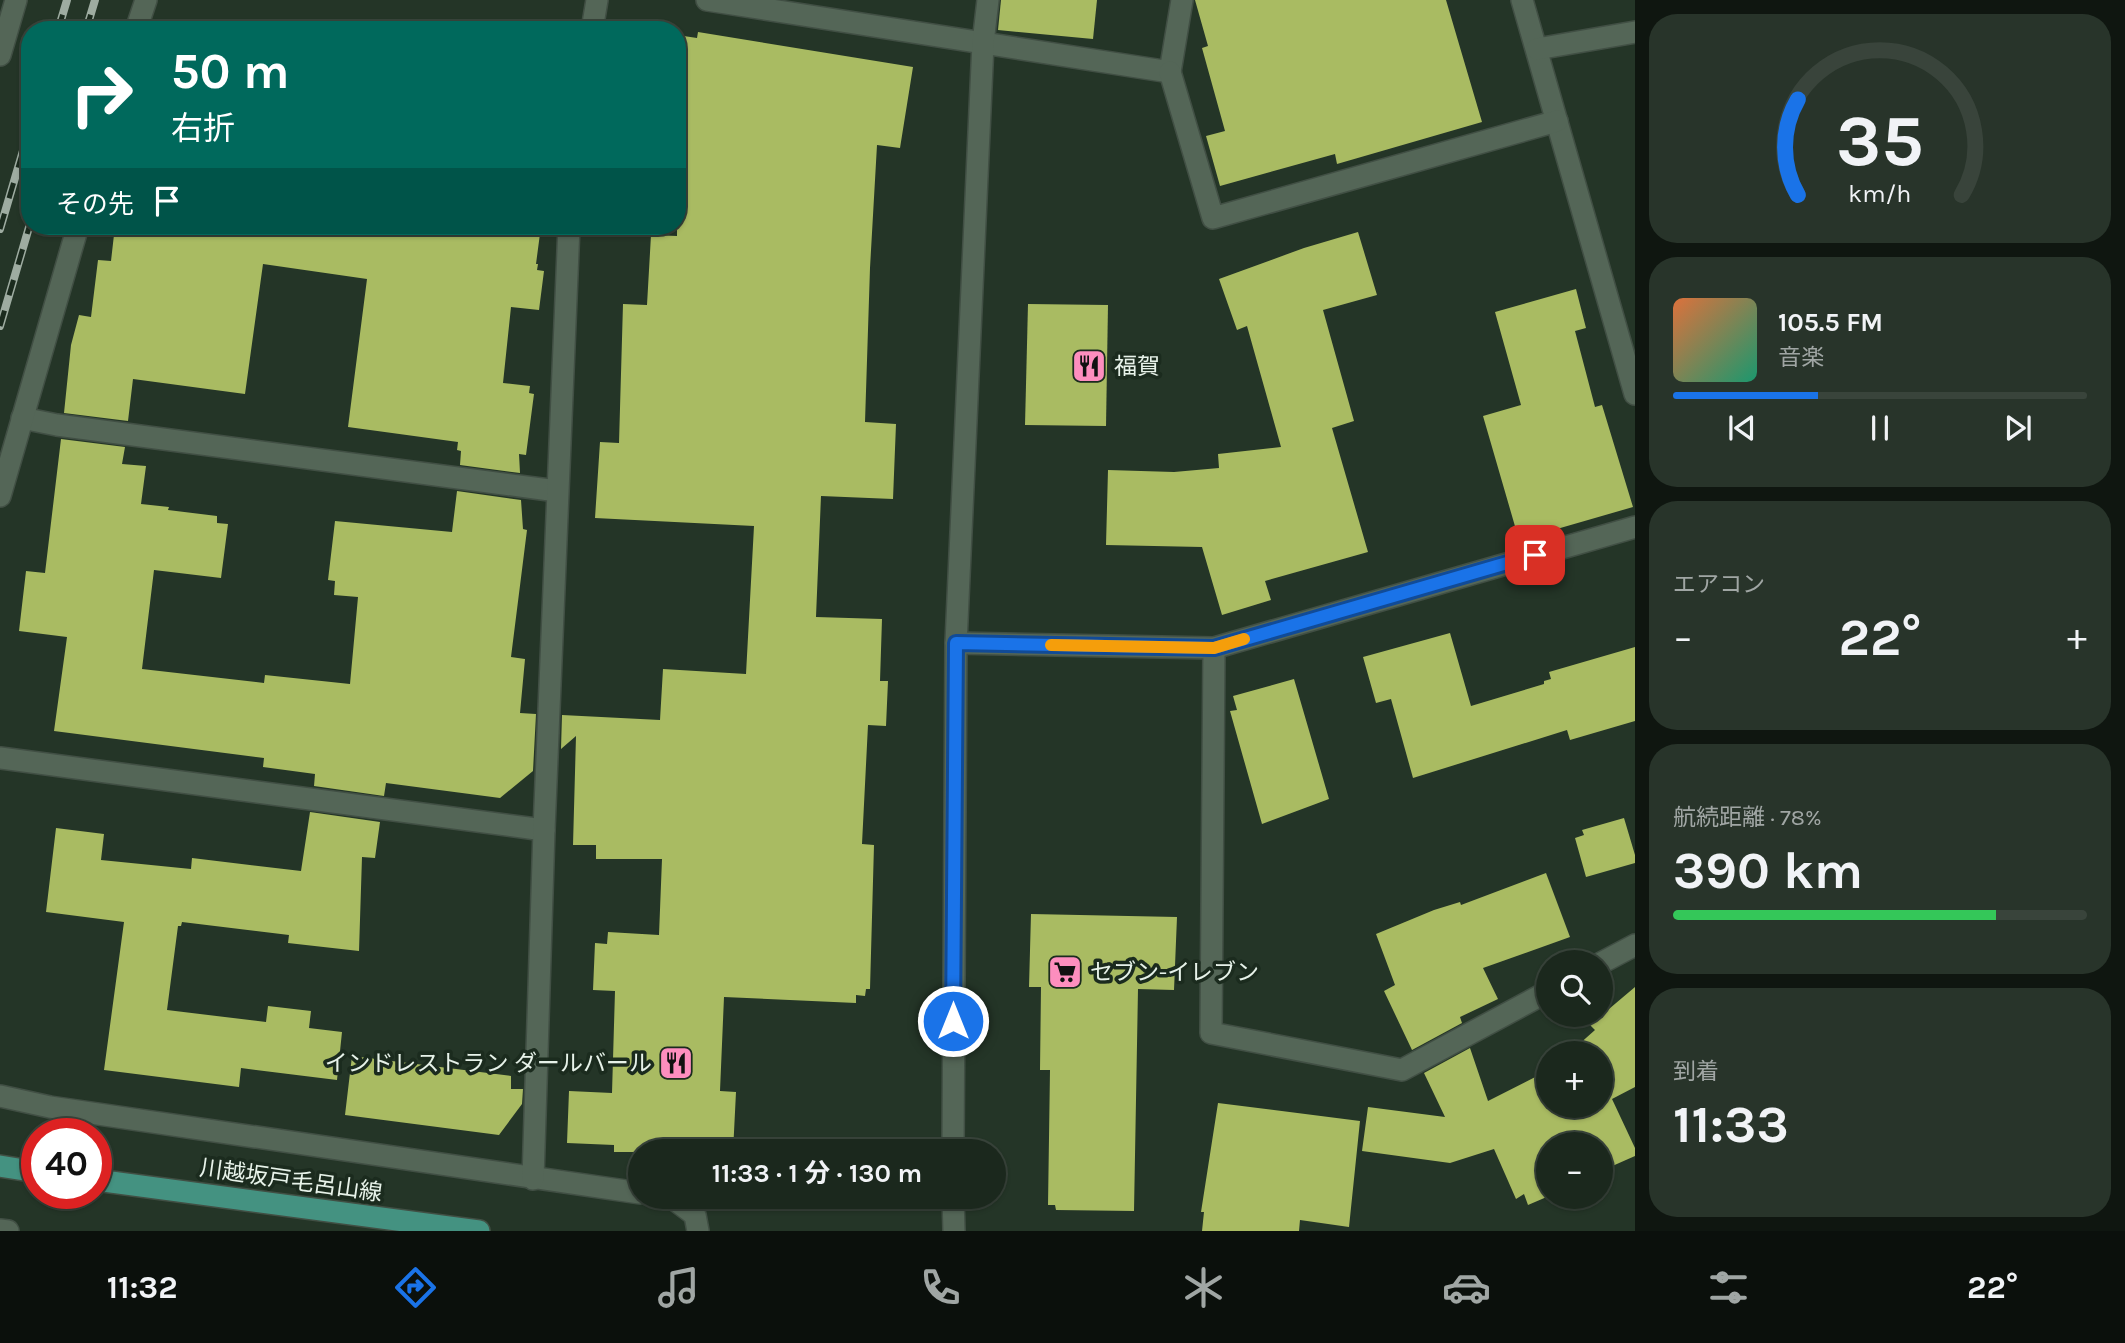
<!DOCTYPE html>
<html lang="ja">
<head>
<meta charset="utf-8">
<style>
  body { margin:0; font-family:Karla,"Noto Sans JP",sans-serif; background:#28342a; color:#f1f3f6; height:100vh; display:flex; flex-direction:column; font-size:26px; white-space:nowrap }
  * { box-sizing:border-box; margin:0 }
  p { font-size:23px; color:#a0a6a4 }
  .icon { flex:none; width:38px; height:38px; fill:none; stroke:currentColor; stroke-width:2; stroke-linecap:round; stroke-linejoin:round }
  .map { position:relative; flex:1; overflow:hidden }
  .details { display:flex; flex-direction:column; gap:14px; padding:14px; background:#0f1610; width:490px }
  .details>* { flex:none }
  .hud { position:absolute; left:21px; top:21px; width:665px; height:214px; border-radius:28px; box-shadow:0 2px 5px #0004,0 0 0 2px #39443b; background:#00695c; color:#fff; overflow:hidden }
  .controls { position:absolute; left:1536px; top:950px; display:grid; gap:14px }
  .controls a { display:grid; place-items:center; width:77px; height:77px; border-radius:50%; background:#1b281d; box-shadow:0 2px 5px #0004,0 0 0 2px #39443b; font-size:35px }
  .speed { position:absolute; left:21px; top:1118px; display:flex; gap:14px; font-size:35px; font-weight:700; text-align:center }
  .speed>* { display:grid; place-content:center; width:91px; height:91px; border-radius:50%; background:#1b281d; box-shadow:0 2px 5px #0004,0 0 0 2px #39443b; line-height:1 }
  .speed .limit { border:10px solid #d22; background:#fff; color:#111 }
  .pin { position:absolute; display:grid; place-items:center; width:60px; height:60px; color:#fff; margin:-30px; border-radius:14px; box-shadow:0 4px 10px #0006 }
  .me { position:absolute; width:77px; margin:-38px; rotate:0deg; stroke-linejoin:round; filter:drop-shadow(0 0 5px #0008) }
  .turn { display:flex; align-items:center; gap:24px; height:147px; padding:0 35px; font-size:32px }
  .turn .icon { width:91px; height:91px; stroke-width:2.5 }
  .turn b { display:block; font-size:49px; line-height:60px }
  .then { display:flex; align-items:center; height:66px; padding:0 35px; background:#0003; gap:14px; font-size:26px }
  .big { font-size:52px; font-weight:700; line-height:1.1 }
  .details .card { flex:1; display:flex; flex-direction:column; justify-content:center; gap:10px; min-width:0; padding:0 24px; border-radius:28px; background:#28342a }
  .details .dial { align-items:center; gap:0 }
  .dial svg { height:182px; overflow:visible; fill:none; stroke:#39443b; stroke-width:7; stroke-linecap:round; text-anchor:middle }
  .dial text { fill:#f1f3f6; stroke:none }
  .song { display:flex; align-items:center; gap:21px }
  .cover { width:84px; height:84px; border-radius:10px; background:linear-gradient(135deg,hsl(20 70% 55%),hsl(160 70% 35%)) }
  .played { height:7px; border-radius:4px; background:linear-gradient(90deg,#1a73e8 35%,#39443b 35%) }
  .keys { display:flex; justify-content:space-around; direction:ltr }
  .heat { display:flex; justify-content:space-between; align-items:center; font-size:38px; direction:ltr }
  .charge { height:10px; border-radius:5px; background:linear-gradient(90deg,#34c759 78%,#39443b 0) }
  .trip { position:absolute; left:628px; top:1139px; width:378px; height:70px; border-radius:35px; background:#1b281d; box-shadow:0 2px 5px #0004,0 0 0 2px #39443b; font-weight:700; line-height:70px; text-align:center }
  .tab-bar { display:flex; height:112px; justify-content:space-around; align-items:center; background:#0b100c; color:#a0a6a4 }
  .tab-bar .icon { width:49px; height:49px }
  .tab-bar .on { color:#1a73e8 }
  .tab-bar b { font-size:32px; color:#f1f3f6 }
  main { display:flex; flex:1; min-height:0 }
  .map>svg:first-child { display:block }
  .building { fill:#a9bb62 }
  .lines { fill:none; stroke-linecap:round; stroke-linejoin:round }
  .minor-casing { stroke:#414f44; stroke-width:24 }
  .tertiary-casing { stroke:#414f44; stroke-width:24 }
  .primary-casing { stroke:#414f44; stroke-width:24 }
  .minor { stroke:#546657; stroke-width:21 }
  .tertiary { stroke:#546657; stroke-width:21 }
  .primary { stroke:#449281; stroke-width:21 }
  .rail-casing { stroke:#9eaca1; stroke-width:8 }
  .rail { stroke:#1b2b1e; stroke-width:5; stroke-dasharray:16; stroke-linecap:butt }
  .route-casing { stroke:#114b97; stroke-width:18 }
  .route { stroke:#1a73e8; stroke-width:12 }
  .slow { stroke:#f59e0b; stroke-width:12 }
  .labels { text-anchor:middle; stroke-width:7; stroke-linejoin:round; paint-order:stroke }
  .poi-label { font-size:23px; fill:#e7f2e9; stroke:#1b2b1e; text-anchor:start }
  .street-label { font-size:23px; fill:#e7f2e9; stroke:#1b2b1e }
</style>
</head>
<body>
<main>
<div class="map">
<svg width="1635" height="1231" viewBox="0 0 1635 1231">
  <rect width="100%" height="100%" fill="#243527"/>
  <g class="building">
    <polygon points="1001,0 1097,0 1093,39 998,30"/>
    <polygon points="1195,0 1446,0 1482,122 1337,164 1335,154 1220,186 1206,136 1225,131 1202,48 1208,46"/>
    <polygon points="698,32 913,67 900,148 877,145 870,268 865,422 896,424 893,499 821,496 816,617 882,619 880,681 888,681 886,726 868,725 862,844 874,845 870,989 866,989 865,996 856,995 856,1003 724,997 720,1091 736,1092 733,1152 614,1152 614,1145 567,1143 569,1091 612,1093 615,991 593,990 595,943 607,944 608,932 659,935 662,859 596,859 596,845 573,845 576,736 561,749 562,715 660,720 663,669 746,674 754,526 595,518 600,442 619,443 623,304 647,305 651,235 677,236 677,35 697,38"/>
    <polygon points="115,226 541,226 536,264 538,264 537,270 544,271 539,310 511,307 503,383 530,386 529,393 534,394 526,455 519,454 520,473 460,465 461,451 457,450 458,442 348,427 367,279 263,264 245,394 133,379 128,421 64,413 71,345 79,315 91,317 98,260 111,261"/>
    <polygon points="1358,232 1377,295 1323,310 1354,421 1332,428 1368,552 1265,581 1271,600 1222,615 1202,547 1106,545 1108,470 1174,472 1219,468 1218,454 1281,447 1247,326 1237,330 1219,279 1304,248"/>
    <polygon points="1576,289 1586,328 1575,331 1595,407 1602,405 1633,507 1519,540 1483,416 1521,405 1495,312"/>
    <polygon points="1028,304 1108,305 1106,426 1025,425"/>
    <polygon points="61,439 125,447 122,464 146,466 141,504 169,507 168,510 217,516 217,523 228,524 221,578 154,570 142,669 264,683 265,675 350,684 358,597 334,595 335,581 328,580 335,521 452,532 457,491 521,500 523,529 527,530 511,657 525,659 520,713 536,714 533,771 500,798 386,783 384,796 314,786 315,774 263,767 264,758 54,731 67,637 19,631 26,571 45,573"/>
    <polygon points="1450,633 1471,706 1544,684 1544,681 1551,679 1549,672 1635,647 1635,721 1570,740 1567,730 1413,778 1391,699 1376,703 1363,657"/>
    <polygon points="1294,679 1329,799 1262,824 1230,711 1237,710 1233,696"/>
    <polygon points="310,812 380,822 375,858 362,857 359,951 288,943 289,935 182,922 181,926 178,926 167,1010 266,1022 268,1006 311,1011 309,1028 342,1032 337,1080 241,1068 239,1087 104,1070 124,922 46,912 56,828 104,834 101,860 191,869 192,858 301,871"/>
    <polygon points="1624,818 1635,855 1635,863 1586,877 1575,838 1584,835 1582,830"/>
    <polygon points="1546,873 1570,937 1483,968 1498,999 1460,1017 1462,1023 1412,1050 1384,991 1395,985 1376,934 1434,910 1460,902 1461,905"/>
    <polygon points="1031,914 1177,917 1174,990 1138,989 1134,1211 1056,1210 1055,1205 1048,1205 1050,1070 1040,1070 1041,987 1029,987"/>
    <polygon points="1635,987 1635,1087 1612,1099 1635,1148 1635,1156 1601,1171 1601,1144 1549,1144 1549,1196 1528,1205 1524,1194 1516,1199 1494,1149 1450,1163 1362,1151 1368,1107 1445,1117 1424,1073 1470,1048 1488,1101 1549,1070 1549,1106 1601,1106 1601,1054 1568,1054 1595,1030 1590,1025"/>
    <polygon points="352,1056 511,1076 511,1089 523,1089 522,1104 499,1135 345,1115"/>
    <polygon points="1218,1103 1360,1121 1349,1227 1300,1220 1299,1231 1202,1231 1204,1212 1201,1212"/>
  </g>
  <g class="lines">
    <g class="minor-casing">
      <g id="minor">
        <polyline points="707,0 1170,72 1182,0"/>
        <polyline points="1522,0 1635,394"/>
        <polyline points="136,30 146,0"/>
        <polyline points="592,30 597,0"/>
        <polyline points="1537,49 1635,32"/>
        <polyline points="0,55 16,0"/>
        <polyline points="1170,72 1213,218 1557,121"/>
        <polyline points="22,418 57,425 557,491"/>
        <polyline points="0,496 78,226"/>
        <polyline points="956,643 1214,648 1635,527"/>
        <polyline points="1214,648 1211,1033 1402,1070 1549,991"/>
        <polyline points="0,758 544,830"/>
        <polyline points="1601,963 1635,945"/>
        <polyline points="0,1096 50,1107 640,1193"/>
        <polyline points="533,1179 544,830 569,226"/>
        <polyline points="671,1197 695,1215 698,1231"/>
        <polyline points="0,1230 8,1231"/>
      </g>
    </g>
    <g class="tertiary-casing">
      <g id="tertiary">
        <polyline points="953,1152 956,643 983,43 988,0"/>
        <polyline points="953,1197 954,1231"/>
      </g>
    </g>
    <g class="primary-casing">
      <g id="primary">
        <polyline points="0,1166 37,1172"/>
        <polyline points="96,1180 479,1231"/>
      </g>
    </g>
    <use href="#minor" class="minor"/>
    <use href="#tertiary" class="tertiary"/>
    <use href="#primary" class="primary"/>
    <g class="rail-casing">
      <g id="rail">
        <polyline points="58,30 67,0"/>
        <polyline points="86,30 95,0"/>
        <polyline points="0,229 30,127"/>
        <polyline points="0,326 30,224"/>
      </g>
    </g>
    <use href="#rail" class="rail"/>
  </g>
  <g class="lines">
    <g class="route-casing">
      <polyline id="route" points="953,1021 956,643 1214,648 1535,555"/>
    </g>
    <use href="#route" class="route"/>
    <polyline class="slow" points="1051,645 1214,648 1244,639"/>
  </g>
  <defs>
    <g id="restaurant-square" transform="scale(1.75)"><rect x="-9" y="-9" width="18" height="18" rx="4" fill="#fd8ebe" stroke="#1b2b1e"/><path d="M-5-6h1v4h1v-4h1v4h1v-4h1v5L-1.5 .5V6h-2V.5L-5-1ZM5-6V6H3V1.5H1.5Q1.5-4 5-6Z" fill="#111"/></g>
    <g id="supermarket-square" transform="scale(1.75)"><rect x="-9" y="-9" width="18" height="18" rx="4" fill="#fd8ebe" stroke="#1b2b1e"/><path d="M-6-5.5h2.5l.6 2H6L4.5 2H-2.5L-4.4-4H-6ZM-1.5 3.2a1.3 1.3 0 1 0 .1 0ZM3 3.2a1.3 1.3 0 1 0 .1 0Z" fill="#111"/></g>
  </defs>
  <g fill-rule="evenodd">
    <use href="#restaurant-square" x="1089" y="366"/>
    <use href="#supermarket-square" x="1065" y="972"/>
    <use href="#restaurant-square" x="676" y="1063"/>
  </g>
  <g class="labels">
    <g class="poi-label">
      <text x="1114" y="374">福賀</text>
      <text x="1090" y="980">セブン-イレブン</text>
      <text x="652" y="1071" text-anchor="end">インドレストラン ダールバール</text>
    </g>
    <g class="street-label">
      <text transform="translate(291 1180) rotate(8)" y="8">川越坂戸毛呂山線</text>
    </g>
  </g>
</svg>
<div class="controls">
<a><svg class="icon" aria-label="search" viewBox="0 0 24 24"><circle cx="10" cy="10" r="6"/><path d="M15 15l6 6"/></svg></a>
<a>+</a>
<a>−</a>
</div>
<div class="speed"><div class="limit">40</div></div>
<div class="pin" style="left:1535px;top:555px;background:#d93025"><svg class="icon" aria-label="arrive" viewBox="0 0 24 24"><path d="M6 21V4h12l-3 4 3 4H6"/></svg></div>
<svg class="me" style="left:953px;top:1021px" viewBox="-20 -20 40 40"><circle r="17" fill="#1a73e8" stroke="#fff" stroke-width="3"/><path d="M0-11L8 9 0 5-8 9z" fill="#fff"/></svg>
<div class="trip">11:33 · 1 分 · 130 m</div>
<div class="hud">
<div class="turn"><svg class="icon" aria-label="right" viewBox="0 0 24 24"><path d="M7 20v-9h11M14 6l5 5-5 5"/></svg><div><b>50 m</b>右折</div></div>
<div class="then">その先<svg class="icon" aria-label="arrive" viewBox="0 0 24 24"><path d="M6 21V4h12l-3 4 3 4H6"/></svg></div>
</div>
</div>
<section class="details">
<div class="card dial"><svg viewBox="0 0 100 80">
<path d="M14 69A42 42 0 1 1 86 69"/>
<path d="M14 69A42 42 0 0 1 14 27" stroke="#1a73e8"/>
<text x="50" y="56" font-size="32" font-weight="700">35</text>
<text x="50" y="72" font-size="11">km/h</text>
</svg></div>
<div class="card">
<div class="song"><i class="cover"></i><div><b>105.5 FM</b><p>音楽</p></div></div>
<div class="played"></div>
<div class="keys"><svg class="icon" aria-label="previous" viewBox="0 0 24 24"><path d="M18 5L8 12l10 7zM5 5v14"/></svg><svg class="icon" aria-label="pause" viewBox="0 0 24 24"><path d="M8 5v14M16 5v14"/></svg><svg class="icon" aria-label="next" viewBox="0 0 24 24"><path d="M6 5l10 7-10 7zM19 5v14"/></svg></div>
</div>
<div class="card"><p>エアコン</p>
<div class="heat"><a>−</a><b class="big">22°</b><a>+</a></div>
</div>
<div class="card"><p>航続距離 · 78%</p><b class="big">390 km</b><div class="charge"></div></div>
<div class="card"><p>到着</p><b class="big">11:33</b></div>
</section>
</main>
<nav class="tab-bar">
<b>11:32</b>
<svg class="icon on" aria-label="directions" viewBox="0 0 24 24"><path d="M12 3l9 9-9 9-9-9zM9 14v-3h6M13 9l2 2-2 2"/></svg>
<svg class="icon" aria-label="music" viewBox="0 0 24 24"><path d="M9 18V5l10-2v13"/><circle cx="6" cy="18" r="3"/><circle cx="16" cy="16" r="3"/></svg>
<svg class="icon" aria-label="phone" viewBox="0 0 24 24"><path d="M5 4h4l2 5-3 2q2 4 5 5l2-3 5 2v4C11 20 4 13 5 4z"/></svg>
<svg class="icon" aria-label="climate" viewBox="0 0 24 24"><path d="M12 3v18M4 7l16 10M4 17L20 7"/></svg>
<svg class="icon" aria-label="car" viewBox="0 0 24 24"><path d="M5 17H2v-5l4-1 3-4h7l3 4 3 1v5h-3M9 17h6M6 11h13"/><circle cx="7" cy="17" r="2"/><circle cx="17" cy="17" r="2"/></svg>
<svg class="icon" aria-label="filters" viewBox="0 0 24 24"><path d="M4 7h16M4 17h16"/><circle cx="9" cy="7" r="2"/><circle cx="15" cy="17" r="2"/></svg>
<b>22°</b>
</nav>
</body>
</html>
